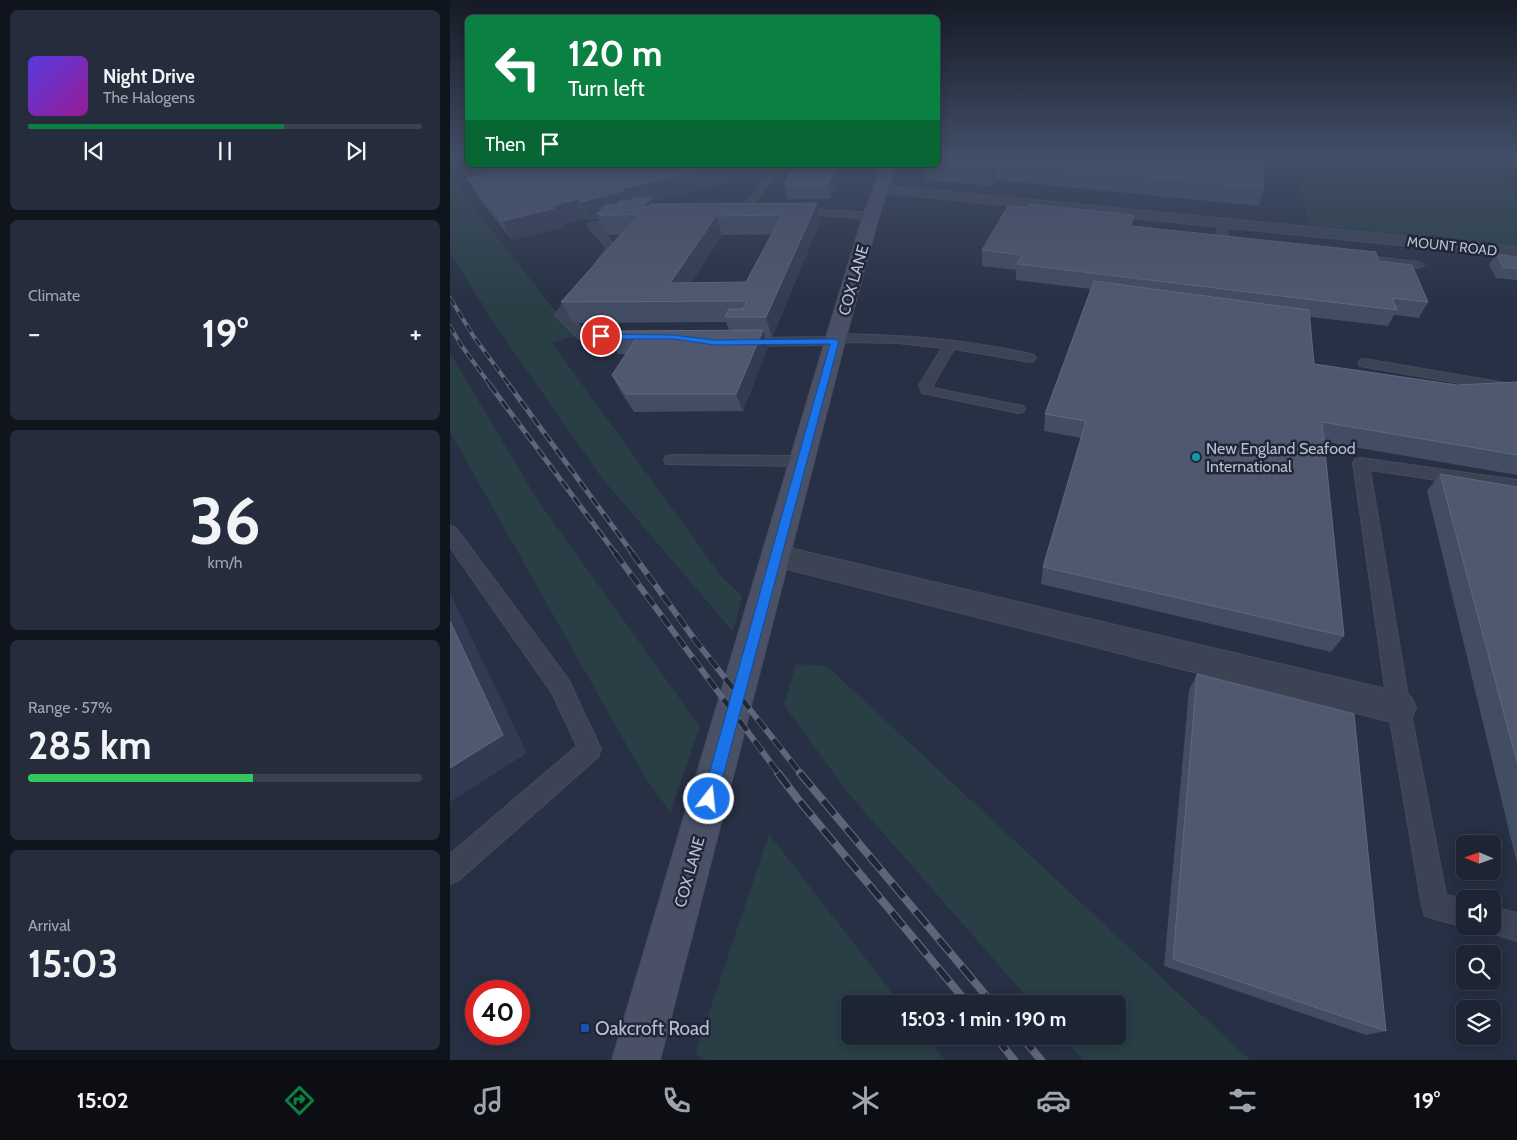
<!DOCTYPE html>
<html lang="en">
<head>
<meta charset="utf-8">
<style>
  body { margin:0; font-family:Cabin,sans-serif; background:#252c3b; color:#f1f3f6; height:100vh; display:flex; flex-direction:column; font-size:19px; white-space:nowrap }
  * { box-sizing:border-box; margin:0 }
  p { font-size:16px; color:#a0a4ac }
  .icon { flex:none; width:28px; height:28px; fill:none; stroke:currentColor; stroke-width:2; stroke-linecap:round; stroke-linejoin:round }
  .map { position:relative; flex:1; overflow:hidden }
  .sheet { display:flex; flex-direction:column; gap:10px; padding:10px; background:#10141c; width:450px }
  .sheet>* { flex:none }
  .hud { position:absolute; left:15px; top:15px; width:475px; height:152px; border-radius:8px; box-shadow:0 2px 12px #0003,0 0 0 1px #3b414e; background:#0b8043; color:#fff; overflow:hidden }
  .needle { width:32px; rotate:272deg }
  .controls { position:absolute; left:1006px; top:835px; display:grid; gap:10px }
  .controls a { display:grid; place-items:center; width:45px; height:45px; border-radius:8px; background:#1d2433; box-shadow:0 2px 12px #0003,0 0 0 1px #3b414e; font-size:25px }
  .speed { position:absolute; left:15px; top:980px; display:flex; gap:10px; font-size:25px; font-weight:700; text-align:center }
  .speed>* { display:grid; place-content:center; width:65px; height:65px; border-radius:50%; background:#1d2433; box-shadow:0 2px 12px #0003,0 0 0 1px #3b414e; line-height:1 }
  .speed .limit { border:8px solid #d22; background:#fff; color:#111 }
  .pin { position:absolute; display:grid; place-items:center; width:42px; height:42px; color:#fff; margin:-21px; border:2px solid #fff; border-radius:50%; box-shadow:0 1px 5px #0007 }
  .me { position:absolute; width:55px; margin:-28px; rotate:16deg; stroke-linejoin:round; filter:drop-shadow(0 0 4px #0008) }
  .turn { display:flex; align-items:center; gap:18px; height:105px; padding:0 20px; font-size:22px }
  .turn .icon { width:65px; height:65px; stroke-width:2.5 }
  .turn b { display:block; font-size:35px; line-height:42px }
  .then { display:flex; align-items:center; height:48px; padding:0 20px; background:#0003; gap:10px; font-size:19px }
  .big { font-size:38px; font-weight:700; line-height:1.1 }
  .sheet .tile { flex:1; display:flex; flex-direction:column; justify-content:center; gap:8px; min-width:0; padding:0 18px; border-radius:8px; background:#252c3b }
  .sheet .dial { align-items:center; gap:0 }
  .dial b { font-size:65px; line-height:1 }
  .song { display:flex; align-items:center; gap:15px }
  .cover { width:60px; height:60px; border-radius:8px; background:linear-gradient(135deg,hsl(250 70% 55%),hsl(300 70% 35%)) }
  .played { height:5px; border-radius:2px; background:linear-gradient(90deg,#0b8043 65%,#3b414e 65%) }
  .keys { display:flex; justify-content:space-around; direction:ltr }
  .heat { display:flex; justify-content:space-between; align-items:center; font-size:28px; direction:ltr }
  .charge { height:8px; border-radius:4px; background:linear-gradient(90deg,#34c759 57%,#3b414e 0) }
  .trip { position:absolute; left:391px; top:995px; width:285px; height:50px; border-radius:8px; background:#1d2433; box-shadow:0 2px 12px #0003,0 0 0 1px #3b414e; font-weight:700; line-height:50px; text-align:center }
  .tab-bar { display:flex; height:80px; justify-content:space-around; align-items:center; background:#0c0e14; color:#a0a4ac }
  .tab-bar .icon { width:35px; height:35px }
  .tab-bar .current { color:#0b8043 }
  .tab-bar b { font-size:22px; color:#f1f3f6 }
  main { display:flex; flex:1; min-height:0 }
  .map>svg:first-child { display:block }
  .green { fill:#293e45 }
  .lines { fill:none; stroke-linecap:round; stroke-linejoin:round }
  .lane-casing { stroke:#454b5d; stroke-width:2 }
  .street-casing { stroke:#454b5d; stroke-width:2 }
  .secondary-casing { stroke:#454b5d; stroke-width:2 }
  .lane { fill:#3c4354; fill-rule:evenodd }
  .street { fill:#3c4354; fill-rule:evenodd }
  .secondary { fill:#4a5167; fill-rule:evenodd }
  .rail-far3-casing { stroke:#5e667a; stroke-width:4 }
  .rail-far2-casing { stroke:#5e667a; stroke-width:5 }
  .rail-far1-casing { stroke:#5e667a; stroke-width:6 }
  .rail-casing { stroke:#5e667a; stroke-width:8 }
  .rail-far3 { stroke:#202739; stroke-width:2.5; stroke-dasharray:8; stroke-linecap:butt }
  .rail-far2 { stroke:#202739; stroke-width:3; stroke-dasharray:10; stroke-linecap:butt }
  .rail-far1 { stroke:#202739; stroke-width:4.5; stroke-dasharray:13; stroke-linecap:butt }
  .rail { stroke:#202739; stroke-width:5.5; stroke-dasharray:18; stroke-linecap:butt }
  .wall { fill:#424c62; fill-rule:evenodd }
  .shaded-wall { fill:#323b51 }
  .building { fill:#4f586e; stroke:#5f687c; fill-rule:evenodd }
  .route { fill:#1a73e8; stroke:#114b97 }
  .culture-dot { fill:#0f9aa8; stroke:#202739; stroke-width:2 }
  .transit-dot { fill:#1a4fb4; stroke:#202739; stroke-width:2 }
  .labels { text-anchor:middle; stroke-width:5; stroke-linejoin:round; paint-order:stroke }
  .far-street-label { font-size:14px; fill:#b9becd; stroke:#202739 }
  .street-label { font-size:16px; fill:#b9becd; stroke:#202739 }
  .poi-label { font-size:16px; fill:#b9becd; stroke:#202739; text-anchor:start }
  .near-poi-label { font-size:19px; fill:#b9becd; stroke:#202739; text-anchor:start }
</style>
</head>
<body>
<main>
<section class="sheet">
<div class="tile">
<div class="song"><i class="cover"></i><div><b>Night Drive</b><p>The Halogens</p></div></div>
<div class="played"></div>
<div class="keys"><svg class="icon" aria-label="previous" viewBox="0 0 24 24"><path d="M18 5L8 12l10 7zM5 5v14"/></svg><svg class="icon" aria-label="pause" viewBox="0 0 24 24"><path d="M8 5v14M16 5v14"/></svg><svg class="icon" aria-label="next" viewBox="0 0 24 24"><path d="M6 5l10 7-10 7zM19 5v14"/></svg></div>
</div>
<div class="tile"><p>Climate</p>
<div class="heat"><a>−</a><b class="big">19°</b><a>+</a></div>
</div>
<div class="tile dial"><b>36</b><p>km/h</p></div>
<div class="tile"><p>Range · 57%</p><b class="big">285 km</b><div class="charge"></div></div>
<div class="tile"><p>Arrival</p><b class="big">15:03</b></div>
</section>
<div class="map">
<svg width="1067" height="1060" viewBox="0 0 1067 1060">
  <rect width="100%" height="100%" fill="#273044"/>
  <g class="green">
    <polygon points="844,157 1019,157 1050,164 1055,168 1067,205 1067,246 859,225"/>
    <polygon points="0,173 18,200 125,336 102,343 272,577 292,596 283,632 151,477 43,322 0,252"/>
    <polygon points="0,353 87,499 250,727 220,812 194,776 0,432"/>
    <polygon points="346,664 377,666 800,1060 633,1060 612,1036 668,1036 668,1004 583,1004 398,793 334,705"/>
    <polygon points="319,834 451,1004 400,1004 400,1036 476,1036 495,1060 257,1060 245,1054"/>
  </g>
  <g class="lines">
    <g class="lane-casing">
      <g id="lane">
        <rect x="11" y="157" width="7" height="3"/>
        <polygon points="1023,157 1039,157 1067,162 1067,168"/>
        <polygon points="325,165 333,165 299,210 293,210 293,206"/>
        <polygon points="346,208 421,213 426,216 421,219 343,213 341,211"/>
        <polygon points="174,215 177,216 177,220 149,227 167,248 153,267 145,267 144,265 157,248 138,226 140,224"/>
        <polygon points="772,219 777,222 778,240 793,242 794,244 793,246 769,245 767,222"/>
        <polygon points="907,255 969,262 974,265 969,268 903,260 902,258 903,256"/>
        <polygon points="128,288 134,291 117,314 136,332 183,333 189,337 187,340 129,339 105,315 124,289"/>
        <path d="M386 334C452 335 519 339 584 355L586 358 584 361 579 362 504 349 483 385V388L573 406 575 409 573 412 568 413 472 393 469 385 492 348 448 343 391 342 385 345 293 346 287 342 293 338 380 337Z"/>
        <polygon points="915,359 1067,385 1067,393 910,366 908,363 910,360"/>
        <polygon points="222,455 353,456 359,457 361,461 359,465 353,466 216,464 214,460 216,456"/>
        <polygon points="911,458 1067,480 1067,492 920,470 960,708 996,895 1015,899 1015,927 975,916 972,906 938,708 903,463 905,459"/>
        <polygon points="0,526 6,528 118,679 151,749 148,757 9,880 0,884 0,854 127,746 102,693 0,547"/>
        <polygon points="1042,907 1067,913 1067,941 1032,930 1031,926 1042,926"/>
      </g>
    </g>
    <g class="street-casing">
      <g id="street">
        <polygon points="430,185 1067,247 1067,257 425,192 423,189 425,186"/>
        <polygon points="327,545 949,692 961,697 966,708 961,719 949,724 317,564 313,556 317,548"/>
      </g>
    </g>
    <g class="secondary-casing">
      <polygon id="secondary" points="432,165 446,165 429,216 395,341 210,1060 162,1060 375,341 413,216"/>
    </g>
    <use href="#lane" class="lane"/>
    <use href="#street" class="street"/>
    <use href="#secondary" class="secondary"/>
    <g class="rail-far3-casing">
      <g id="rail-far3">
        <polyline points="0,298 24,337 60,386"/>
        <polyline points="0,326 11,345 41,386"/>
      </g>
    </g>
    <g class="rail-far2-casing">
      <g id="rail-far2">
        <polyline points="40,385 166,554"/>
        <polyline points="59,385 183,554"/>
      </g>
    </g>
    <g class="rail-far1-casing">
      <g id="rail-far1">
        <polyline points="165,553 329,774"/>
        <polyline points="182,553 245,640 351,774"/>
      </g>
    </g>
    <g class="rail-casing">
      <g id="rail">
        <polyline points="328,773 347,798 518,1004"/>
        <polyline points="350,773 543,1004"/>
        <polyline points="545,1036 564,1060"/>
        <polyline points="571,1036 591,1060"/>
      </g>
    </g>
    <use href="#rail-far3" class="rail-far3"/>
    <use href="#rail-far2" class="rail-far2"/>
    <use href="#rail-far1" class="rail-far1"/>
    <use href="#rail" class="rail"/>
  </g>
  <g class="wall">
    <polygon points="488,157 814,188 809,206 545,180 542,186 476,180 475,165 488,165"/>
    <path d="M41 165H315L317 172 202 201 203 204 367 203 370 222 322 338H316L318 347 293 411 184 412 171 392 162 375 176 354H168L160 337 279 330 276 322 122 323 111 302 171 235H159L158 233H155L148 218 139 220 137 218 113 224 114 227 62 240 27 196 17 178 47 172ZM322 234 296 282 241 283 272 235Z"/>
    <polygon points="344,165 391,165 392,171 380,199 337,199 334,185"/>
    <polygon points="683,226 929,261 978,302 969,318 944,315 938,326 860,317 864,364 1007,385 1067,382 1067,475 874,442 894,636 881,652 591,584 593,567 631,438 594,431 595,414 641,289 566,280 566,270 532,266 532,250"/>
    <polygon points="1046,254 1067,257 1067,280 1046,278 1039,265"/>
    <polygon points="990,474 1067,487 1067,864 977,491"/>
    <polygon points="747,674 936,1031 916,1035 714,966 739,690"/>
  </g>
  <g class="shaded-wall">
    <polygon points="546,162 545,180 542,186 542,168"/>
    <polygon points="269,165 315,165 317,172 202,201 208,216 193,207 153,214 147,214 148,218 139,220 131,202 171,189"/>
    <polygon points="387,165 391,165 392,171 380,199 378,185"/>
    <polygon points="128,199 137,218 113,224 114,227 62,240 52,221 103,205"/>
    <polygon points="367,203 370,222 322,338 316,317"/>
    <polygon points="266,216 272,235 230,301 220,283"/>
    <polygon points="313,330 318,347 293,411 286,394"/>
    <polygon points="0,593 77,753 0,802"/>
  </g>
  <g class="building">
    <polygon points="488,157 812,157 814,188 546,162 542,168 488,163"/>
    <polygon points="49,165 269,165 171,189 173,191 131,202 128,199 103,205 105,208 52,221 17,178 54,170"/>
    <polygon points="344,165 387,165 378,185 334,185"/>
    <path d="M183 198H201L193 207H198L201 204 367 203 316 317H275L279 309H293L297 301 111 302 189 214 150 216 153 214H147L156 205H166L170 201H179ZM332 215 296 282 220 283 266 216Z"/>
    <polygon points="580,204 684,215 681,226 926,252 929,261 962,265 978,302 942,298 947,310 567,264 572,255 532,250 558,206 577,208"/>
    <polygon points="1046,254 1067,257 1067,269 1053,267"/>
    <polygon points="644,281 859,310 864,364 1007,385 1067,382 1067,455 872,422 894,636 593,567 636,421 595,414"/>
    <polygon points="313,330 286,394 176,394 162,375 187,337 160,337 164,331"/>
    <polygon points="990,474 1067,487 1067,762"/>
    <polygon points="0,621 53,735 0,768"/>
    <polygon points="747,674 904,714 936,1031 723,959"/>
  </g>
  <linearGradient id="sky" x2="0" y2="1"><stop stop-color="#151a25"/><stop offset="0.51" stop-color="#414e67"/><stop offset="1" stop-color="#414e67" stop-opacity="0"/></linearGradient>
  <rect width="1067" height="305" fill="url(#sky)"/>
  <polygon class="route" points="148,334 223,335 265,340 385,339 389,341 267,799 265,804 259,807 254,804 252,799 380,344 265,345 223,339 151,339 148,338"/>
  <circle class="culture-dot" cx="746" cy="457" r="5"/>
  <rect class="transit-dot" x="130" y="1023" width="10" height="10" rx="2.5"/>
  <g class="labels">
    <g class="far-street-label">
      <text transform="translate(1002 246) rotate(6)" y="5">MOUNT ROAD</text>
    </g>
    <g class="street-label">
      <text transform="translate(403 280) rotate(-74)" y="6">COX LANE</text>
      <text transform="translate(239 872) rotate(-74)" y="6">COX LANE</text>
    </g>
    <g class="poi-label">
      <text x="756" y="454">New England Seafood<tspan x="756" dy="18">International</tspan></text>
    </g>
    <g class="near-poi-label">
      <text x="145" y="1035">Oakcroft Road</text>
    </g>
  </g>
</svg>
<div class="controls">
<a><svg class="needle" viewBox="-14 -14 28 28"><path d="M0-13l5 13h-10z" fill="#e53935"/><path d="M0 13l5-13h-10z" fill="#a0a4ac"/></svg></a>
<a><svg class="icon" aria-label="sound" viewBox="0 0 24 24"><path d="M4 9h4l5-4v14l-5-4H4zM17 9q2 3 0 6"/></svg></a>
<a><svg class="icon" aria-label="search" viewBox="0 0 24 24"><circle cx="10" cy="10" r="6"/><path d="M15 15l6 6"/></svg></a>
<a><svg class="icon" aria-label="layers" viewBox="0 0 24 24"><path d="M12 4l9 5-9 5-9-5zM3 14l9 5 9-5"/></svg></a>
</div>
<div class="speed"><div class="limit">40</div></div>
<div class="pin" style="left:151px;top:336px;background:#d93025"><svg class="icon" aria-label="arrive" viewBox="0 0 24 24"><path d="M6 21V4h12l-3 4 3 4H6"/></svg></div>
<svg class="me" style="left:259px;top:799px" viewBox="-20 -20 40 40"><circle r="17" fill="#1a73e8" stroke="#fff" stroke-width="3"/><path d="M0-11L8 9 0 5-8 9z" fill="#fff"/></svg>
<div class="trip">15:03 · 1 min · 190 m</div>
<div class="hud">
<div class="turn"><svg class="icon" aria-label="left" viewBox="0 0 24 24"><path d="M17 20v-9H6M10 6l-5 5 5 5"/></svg><div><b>120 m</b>Turn left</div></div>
<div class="then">Then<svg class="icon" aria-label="arrive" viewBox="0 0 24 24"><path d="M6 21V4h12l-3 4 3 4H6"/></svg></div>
</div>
</div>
</main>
<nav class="tab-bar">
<b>15:02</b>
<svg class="icon current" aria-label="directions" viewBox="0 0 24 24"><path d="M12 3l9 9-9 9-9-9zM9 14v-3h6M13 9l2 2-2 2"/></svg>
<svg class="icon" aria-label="music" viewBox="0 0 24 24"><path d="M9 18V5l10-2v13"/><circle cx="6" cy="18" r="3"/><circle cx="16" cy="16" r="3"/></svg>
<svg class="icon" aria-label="phone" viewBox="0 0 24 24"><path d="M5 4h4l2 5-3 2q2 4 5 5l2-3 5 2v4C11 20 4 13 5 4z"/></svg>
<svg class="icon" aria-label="climate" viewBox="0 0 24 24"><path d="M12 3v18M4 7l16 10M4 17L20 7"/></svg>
<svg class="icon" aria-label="car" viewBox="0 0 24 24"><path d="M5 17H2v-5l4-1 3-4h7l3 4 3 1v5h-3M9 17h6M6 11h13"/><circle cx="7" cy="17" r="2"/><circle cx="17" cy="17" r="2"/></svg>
<svg class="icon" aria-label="filters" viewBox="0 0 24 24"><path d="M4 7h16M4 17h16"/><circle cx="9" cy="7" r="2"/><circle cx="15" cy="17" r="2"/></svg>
<b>19°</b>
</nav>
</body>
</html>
